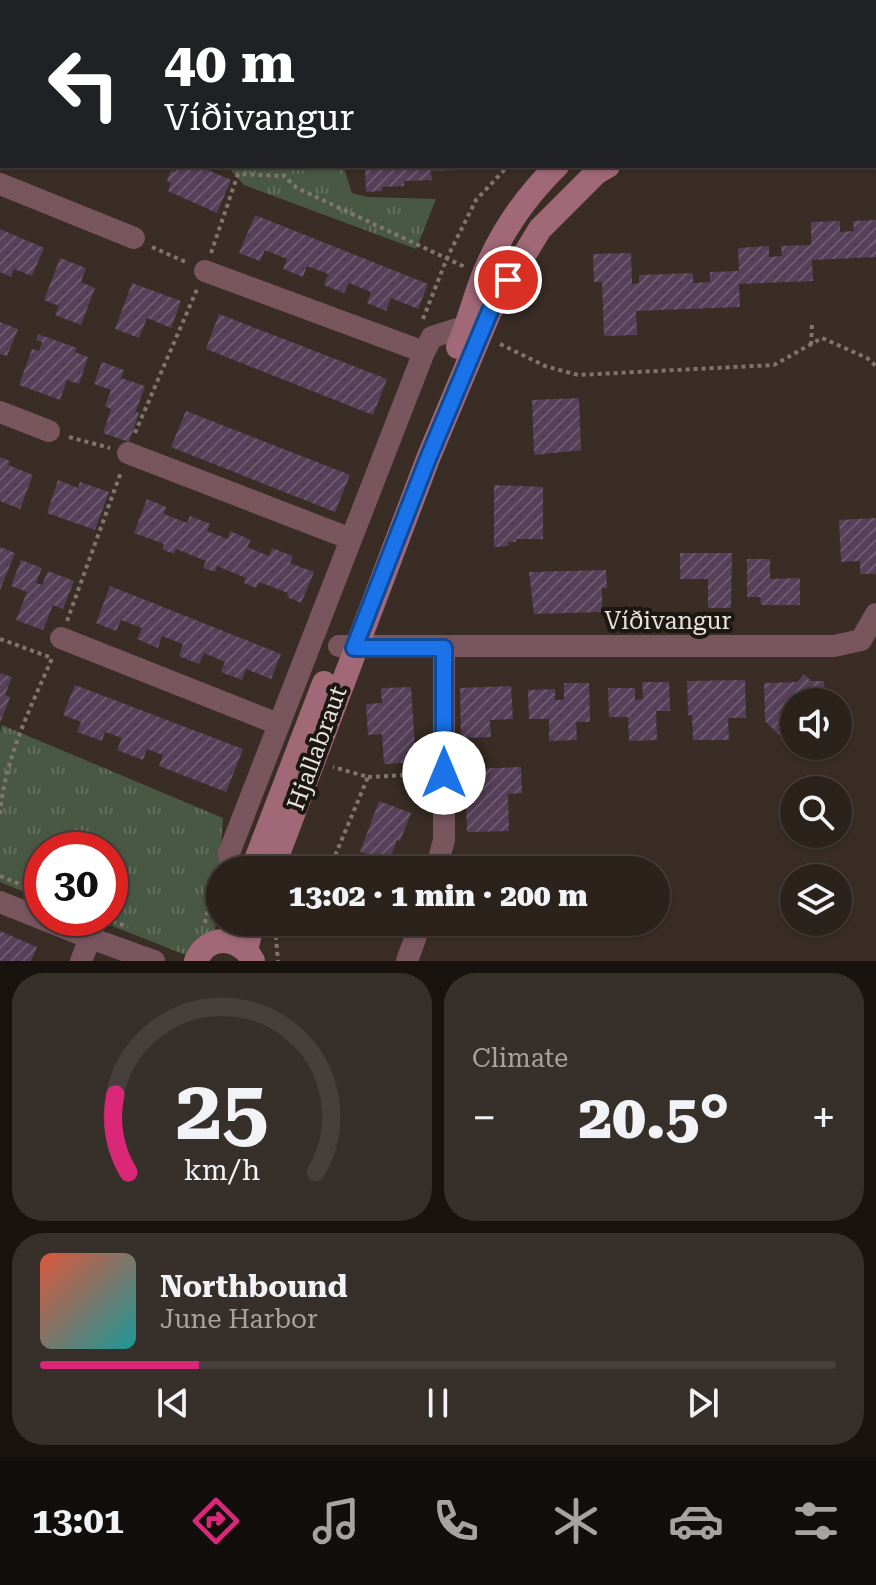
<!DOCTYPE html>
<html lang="en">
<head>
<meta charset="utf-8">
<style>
  body { margin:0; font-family:"Roboto Serif",serif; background:#372f29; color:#f1f3f6; height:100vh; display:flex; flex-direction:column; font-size:30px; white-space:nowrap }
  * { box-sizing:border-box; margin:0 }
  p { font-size:26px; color:#a6a4a3 }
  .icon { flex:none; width:44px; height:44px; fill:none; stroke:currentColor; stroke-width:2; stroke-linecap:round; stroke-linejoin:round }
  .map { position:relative; height:961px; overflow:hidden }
  .details { display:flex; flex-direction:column; gap:12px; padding:12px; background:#18130f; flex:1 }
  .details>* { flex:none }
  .hud { position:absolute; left:0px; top:0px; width:876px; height:168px; box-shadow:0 2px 6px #0004,0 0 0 2px #473f3b; background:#202124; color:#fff; overflow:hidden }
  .fabs { position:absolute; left:780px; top:688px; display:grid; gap:16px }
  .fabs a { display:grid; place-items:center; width:72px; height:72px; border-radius:50%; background:#2b221c; box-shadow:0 2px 6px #0004,0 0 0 2px #473f3b; font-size:40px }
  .speed { position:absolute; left:24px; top:832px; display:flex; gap:16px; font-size:40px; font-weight:700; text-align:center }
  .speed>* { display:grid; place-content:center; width:104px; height:104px; border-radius:50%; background:#2b221c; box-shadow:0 2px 6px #0004,0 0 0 2px #473f3b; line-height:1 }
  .speed .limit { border:12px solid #d22; background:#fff; color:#111 }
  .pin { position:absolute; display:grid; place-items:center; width:68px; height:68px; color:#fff; margin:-34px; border:4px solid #fff; border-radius:50%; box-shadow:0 2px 8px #0007 }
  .me { position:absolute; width:88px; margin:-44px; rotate:0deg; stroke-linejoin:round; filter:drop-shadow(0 0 6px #0008) }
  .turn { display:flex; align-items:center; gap:28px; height:168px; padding:0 32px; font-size:36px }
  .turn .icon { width:104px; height:104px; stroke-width:2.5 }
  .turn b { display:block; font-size:56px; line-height:68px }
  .big { font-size:60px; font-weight:800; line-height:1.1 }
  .details .widget { flex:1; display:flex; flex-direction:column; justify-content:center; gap:12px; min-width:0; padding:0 28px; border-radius:32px; background:#372f29 }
  .details .dial { align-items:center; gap:0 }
  .dial svg { height:208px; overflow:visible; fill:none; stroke:#473f3b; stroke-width:7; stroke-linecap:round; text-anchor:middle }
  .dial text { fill:#f1f3f6; stroke:none }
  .song { display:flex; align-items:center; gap:24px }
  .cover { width:96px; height:96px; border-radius:12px; background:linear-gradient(135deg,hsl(10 70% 55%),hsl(180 70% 35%)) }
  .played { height:8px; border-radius:4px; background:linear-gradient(90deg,#db2777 20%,#473f3b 20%) }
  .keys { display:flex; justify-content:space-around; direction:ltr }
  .heat { display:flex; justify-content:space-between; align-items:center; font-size:44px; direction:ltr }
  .details .tiles { flex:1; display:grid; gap:12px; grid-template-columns:1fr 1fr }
  .widget:last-child { grid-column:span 2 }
  .trip { position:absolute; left:206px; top:856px; width:464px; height:80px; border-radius:40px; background:#2b221c; box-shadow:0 2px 6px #0004,0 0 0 2px #473f3b; font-weight:800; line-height:80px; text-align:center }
  .menu { display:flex; height:128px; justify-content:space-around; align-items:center; background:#110e0b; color:#a6a4a3 }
  .menu .icon { width:56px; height:56px }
  .menu .selected { color:#db2777 }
  .menu b { font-size:36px; color:#f1f3f6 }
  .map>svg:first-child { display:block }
  .grass { fill:url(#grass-tufts) }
  .building { fill:url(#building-hatch) }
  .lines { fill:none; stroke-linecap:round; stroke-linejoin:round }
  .path { stroke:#81766f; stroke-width:4; stroke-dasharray:4 4; stroke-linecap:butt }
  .lane { stroke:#79555e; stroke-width:11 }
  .street { stroke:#79555e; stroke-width:22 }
  .secondary { stroke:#a16977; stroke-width:24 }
  .route-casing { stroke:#114b97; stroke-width:20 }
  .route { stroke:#1a73e8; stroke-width:14 }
  .labels { text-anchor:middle; stroke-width:8; stroke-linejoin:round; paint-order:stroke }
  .street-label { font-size:24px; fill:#eae2dc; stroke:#1c1713 }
</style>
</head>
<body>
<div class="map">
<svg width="876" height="961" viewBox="0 0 876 961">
  <defs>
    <pattern id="grass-tufts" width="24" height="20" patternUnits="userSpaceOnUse" patternTransform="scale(2)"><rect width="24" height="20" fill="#495843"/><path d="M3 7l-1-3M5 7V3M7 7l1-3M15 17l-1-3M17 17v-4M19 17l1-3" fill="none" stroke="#63705e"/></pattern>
    <pattern id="building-hatch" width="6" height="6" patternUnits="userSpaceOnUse" patternTransform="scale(2)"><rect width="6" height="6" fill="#563f58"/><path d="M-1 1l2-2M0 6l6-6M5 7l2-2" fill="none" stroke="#6e5a6f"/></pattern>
  </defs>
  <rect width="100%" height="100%" fill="#392d25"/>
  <g class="grass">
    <polygon points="227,166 343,166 352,193 367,197 436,199 416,249 244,185"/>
    <polygon points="2,725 223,818 215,930 186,955 92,918 110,918 110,850 42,850 42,899 0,882 0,733"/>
  </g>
  <g class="building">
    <polygon points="177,166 199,166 231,180 217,213 168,191 171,183 167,181 171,170 175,172"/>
    <polygon points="365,166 459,166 459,170 431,171 432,180 404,181 404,186 382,187 382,191 366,192"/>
    <polygon points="255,215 428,284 418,309 391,298 386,311 367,303 371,292 349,283 344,293 324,285 328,274 307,266 303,277 283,269 287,259 265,250 260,261 239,253"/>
    <polygon points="876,220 876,257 812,260 813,281 739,284 740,307 636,311 637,335 604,336 602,282 594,282 593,254 631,253 632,284 639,283 639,275 693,273 693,283 710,282 710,272 739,271 738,248 769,246 769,257 782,256 781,246 811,245 811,222 840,221 840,232 854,231 853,221"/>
    <polygon points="0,229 44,248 32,276 14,269 11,277 0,272"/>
    <polygon points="60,258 86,268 81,282 95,288 81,325 55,315 59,306 44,300"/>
    <polygon points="132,283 181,301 171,328 147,318 139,338 115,329"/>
    <polygon points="219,314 387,379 373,415 206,349"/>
    <polygon points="0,322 18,329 7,356 0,354"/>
    <polygon points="38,334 77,348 75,352 88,357 79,384 67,380 60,400 19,385 32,349 39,351 42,342 36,340"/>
    <polygon points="102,362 124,370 121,378 145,386 136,411 139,413 129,442 103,433 111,409 105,406 111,390 94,384"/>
    <polygon points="579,398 581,450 534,455 532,400"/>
    <polygon points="186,411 350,475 335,512 171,447"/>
    <polygon points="0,457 10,461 8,465 33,475 20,509 0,501"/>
    <polygon points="58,480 78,488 80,482 109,492 95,530 47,513"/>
    <polygon points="494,485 543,487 543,539 516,539 516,542 508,542 509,546 494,547"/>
    <polygon points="147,499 166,507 164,514 187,523 190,516 210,524 207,531 228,539 230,531 251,540 247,547 269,556 272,548 293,556 290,563 314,572 301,603 287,597 288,593 259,582 256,588 244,583 246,578 217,566 215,572 203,568 206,561 176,549 174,554 162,549 164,544 134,533"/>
    <polygon points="876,518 876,574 860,574 860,561 841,562 839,520"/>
    <polygon points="0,547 15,553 0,590"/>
    <polygon points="680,553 732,553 731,608 708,608 708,579 680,579"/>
    <polygon points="747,559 770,559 770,579 800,578 800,605 761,605 760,597 747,597"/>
    <polygon points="21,560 42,568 36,583 42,585 48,571 74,581 63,609 53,605 43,630 16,620 27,592 11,586"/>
    <polygon points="606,570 607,588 602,588 602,612 534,614 529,572"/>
    <polygon points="110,586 281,654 271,679 246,669 242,680 221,672 225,662 204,653 199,664 179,656 183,644 162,636 158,648 137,639 142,628 121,620 116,631 96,623"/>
    <polygon points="0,673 12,677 5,695 10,697 0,723"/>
    <polygon points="804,674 811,681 824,681 825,702 794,702 794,731 787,726 779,735 765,721 764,683 797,682"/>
    <polygon points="745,680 746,718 728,718 729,740 693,740 692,715 688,715 687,681"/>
    <polygon points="642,682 669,682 670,711 656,711 657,740 629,741 628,717 609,717 608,688 635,688 635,700 643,699"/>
    <polygon points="564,683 589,683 590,722 576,722 577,740 549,741 549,719 529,719 528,690 555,689 555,700 564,700"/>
    <polygon points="75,685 243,749 226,792 159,766 163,755 147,749 143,760 117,750 122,738 105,732 102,741 77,732 81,722 63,715"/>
    <polygon points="511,686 513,719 490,720 491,737 461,738 460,688"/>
    <polygon points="411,687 416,762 384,764 382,734 368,735 366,704 382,703 381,688"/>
    <polygon points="521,767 522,793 508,794 509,831 467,832 466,805 473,804 469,769"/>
    <polygon points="379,801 411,813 400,841 397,840 386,869 368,863 371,855 360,852"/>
    <polygon points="332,922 367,922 362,936 349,932 347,936 338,933 340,925"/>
    <polygon points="0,931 37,947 31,961 0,961"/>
  </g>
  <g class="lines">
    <g class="path">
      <polyline points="250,0 250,2"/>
      <polyline points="544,0 544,2"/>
      <polyline points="281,166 284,176 297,188 465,267"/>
      <polyline points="152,247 188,263"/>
      <polyline points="211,253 238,174 284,176"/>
      <polyline points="423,319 447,258 476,200 508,166"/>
      <polyline points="500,344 545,366 578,375 774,365 822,338 867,358 876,366"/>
      <polyline points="811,345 812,324"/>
      <polyline points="135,433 198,287"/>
      <polyline points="69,437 110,448"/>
      <polyline points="67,621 121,472"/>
      <polyline points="0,639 52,658"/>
      <polyline points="368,777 426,774"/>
      <path d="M0 814C5 757 31 707 53 656"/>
      <polyline points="329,870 368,777 333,767"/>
      <polyline points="0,876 42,893"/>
      <polyline points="105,918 128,927"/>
      <polyline points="276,922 290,922"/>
      <polyline points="205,923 214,881"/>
      <polyline points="275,928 278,961"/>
    </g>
    <polyline class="lane" points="441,2 442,0"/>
    <g class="street">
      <polyline points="586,0 586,2"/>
      <polyline points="568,2 568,0"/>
      <polyline points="0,184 134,238"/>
      <polyline points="205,271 424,352"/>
      <polyline points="0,412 49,431"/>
      <polyline points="128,453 351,539"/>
      <polyline points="61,638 278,724"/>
      <polyline points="339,646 834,646 861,640 876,614"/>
      <polyline points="231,870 229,853 424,352 432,337 467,326"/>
      <polyline points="436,870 444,840 444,648"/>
      <polyline points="0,902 90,938 154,961"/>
      <polyline points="81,961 90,938"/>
      <polyline points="407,961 421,922"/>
    </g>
    <g class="secondary">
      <polyline points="874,43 876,43"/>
      <polyline points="874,75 876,75"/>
      <path d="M458 347C468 324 474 299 483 276 500 234 525 197 557 166"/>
      <polyline points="252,870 324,683"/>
      <polyline points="272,870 429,456 490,311 540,229 596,173 608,166"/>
      <polyline points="246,950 253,922"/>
      <path d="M196 961C207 933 241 936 253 961"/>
    </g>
  </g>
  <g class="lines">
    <g class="route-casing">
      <polyline id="route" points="444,773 444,648 354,648 429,456 490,311 508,280"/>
    </g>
    <use href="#route" class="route"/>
  </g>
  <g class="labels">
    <g class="street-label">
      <text x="668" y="629">Víðivangur</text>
      <text transform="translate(317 748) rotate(-70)" y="8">Hjallabraut</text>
    </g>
  </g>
</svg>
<div class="fabs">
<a><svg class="icon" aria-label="sound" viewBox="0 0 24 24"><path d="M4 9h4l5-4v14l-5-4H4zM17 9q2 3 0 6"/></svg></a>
<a><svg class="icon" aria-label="search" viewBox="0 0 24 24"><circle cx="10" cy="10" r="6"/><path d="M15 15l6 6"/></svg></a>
<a><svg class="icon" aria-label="layers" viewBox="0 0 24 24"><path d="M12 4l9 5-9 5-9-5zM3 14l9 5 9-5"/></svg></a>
</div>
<div class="speed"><div class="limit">30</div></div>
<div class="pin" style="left:508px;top:280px;background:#d93025"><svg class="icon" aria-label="arrive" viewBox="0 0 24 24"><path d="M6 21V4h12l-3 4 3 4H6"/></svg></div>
<svg class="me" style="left:444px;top:773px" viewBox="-20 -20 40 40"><circle r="19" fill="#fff"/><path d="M0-13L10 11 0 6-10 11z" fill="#1a73e8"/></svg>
<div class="trip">13:02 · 1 min · 200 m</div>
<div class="hud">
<div class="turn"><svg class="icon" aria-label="left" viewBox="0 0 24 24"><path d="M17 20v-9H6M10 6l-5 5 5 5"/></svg><div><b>40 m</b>Víðivangur</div></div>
</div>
</div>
<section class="details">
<div class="tiles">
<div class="widget dial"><svg viewBox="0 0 100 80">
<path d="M14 69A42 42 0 1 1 86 69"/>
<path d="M14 69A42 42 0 0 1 9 39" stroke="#db2777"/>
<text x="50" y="56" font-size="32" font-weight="700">25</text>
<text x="50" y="72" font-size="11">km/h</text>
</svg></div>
<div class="widget"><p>Climate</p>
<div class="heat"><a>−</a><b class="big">20.5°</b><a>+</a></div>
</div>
<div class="widget">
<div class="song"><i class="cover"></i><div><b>Northbound</b><p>June Harbor</p></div></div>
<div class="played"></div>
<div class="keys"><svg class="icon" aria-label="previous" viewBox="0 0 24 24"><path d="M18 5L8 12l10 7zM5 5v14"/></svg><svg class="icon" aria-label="pause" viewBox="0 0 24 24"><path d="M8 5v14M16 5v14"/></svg><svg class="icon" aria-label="next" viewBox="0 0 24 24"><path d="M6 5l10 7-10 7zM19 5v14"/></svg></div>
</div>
</div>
</section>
<nav class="menu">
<b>13:01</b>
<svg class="icon selected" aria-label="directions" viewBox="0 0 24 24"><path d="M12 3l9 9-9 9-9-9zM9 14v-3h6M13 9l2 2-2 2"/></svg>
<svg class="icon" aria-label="music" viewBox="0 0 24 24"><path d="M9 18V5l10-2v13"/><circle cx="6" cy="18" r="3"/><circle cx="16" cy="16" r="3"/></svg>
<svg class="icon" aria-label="phone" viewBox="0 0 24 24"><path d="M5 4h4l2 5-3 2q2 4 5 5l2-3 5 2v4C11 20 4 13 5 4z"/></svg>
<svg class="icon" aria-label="climate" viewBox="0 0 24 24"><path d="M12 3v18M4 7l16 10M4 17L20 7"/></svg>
<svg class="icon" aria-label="car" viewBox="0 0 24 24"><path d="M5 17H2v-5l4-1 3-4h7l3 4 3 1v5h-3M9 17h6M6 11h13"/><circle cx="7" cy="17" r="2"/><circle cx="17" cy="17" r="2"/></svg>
<svg class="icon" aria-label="filters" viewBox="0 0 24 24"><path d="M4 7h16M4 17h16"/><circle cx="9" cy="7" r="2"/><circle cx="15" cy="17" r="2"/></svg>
</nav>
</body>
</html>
